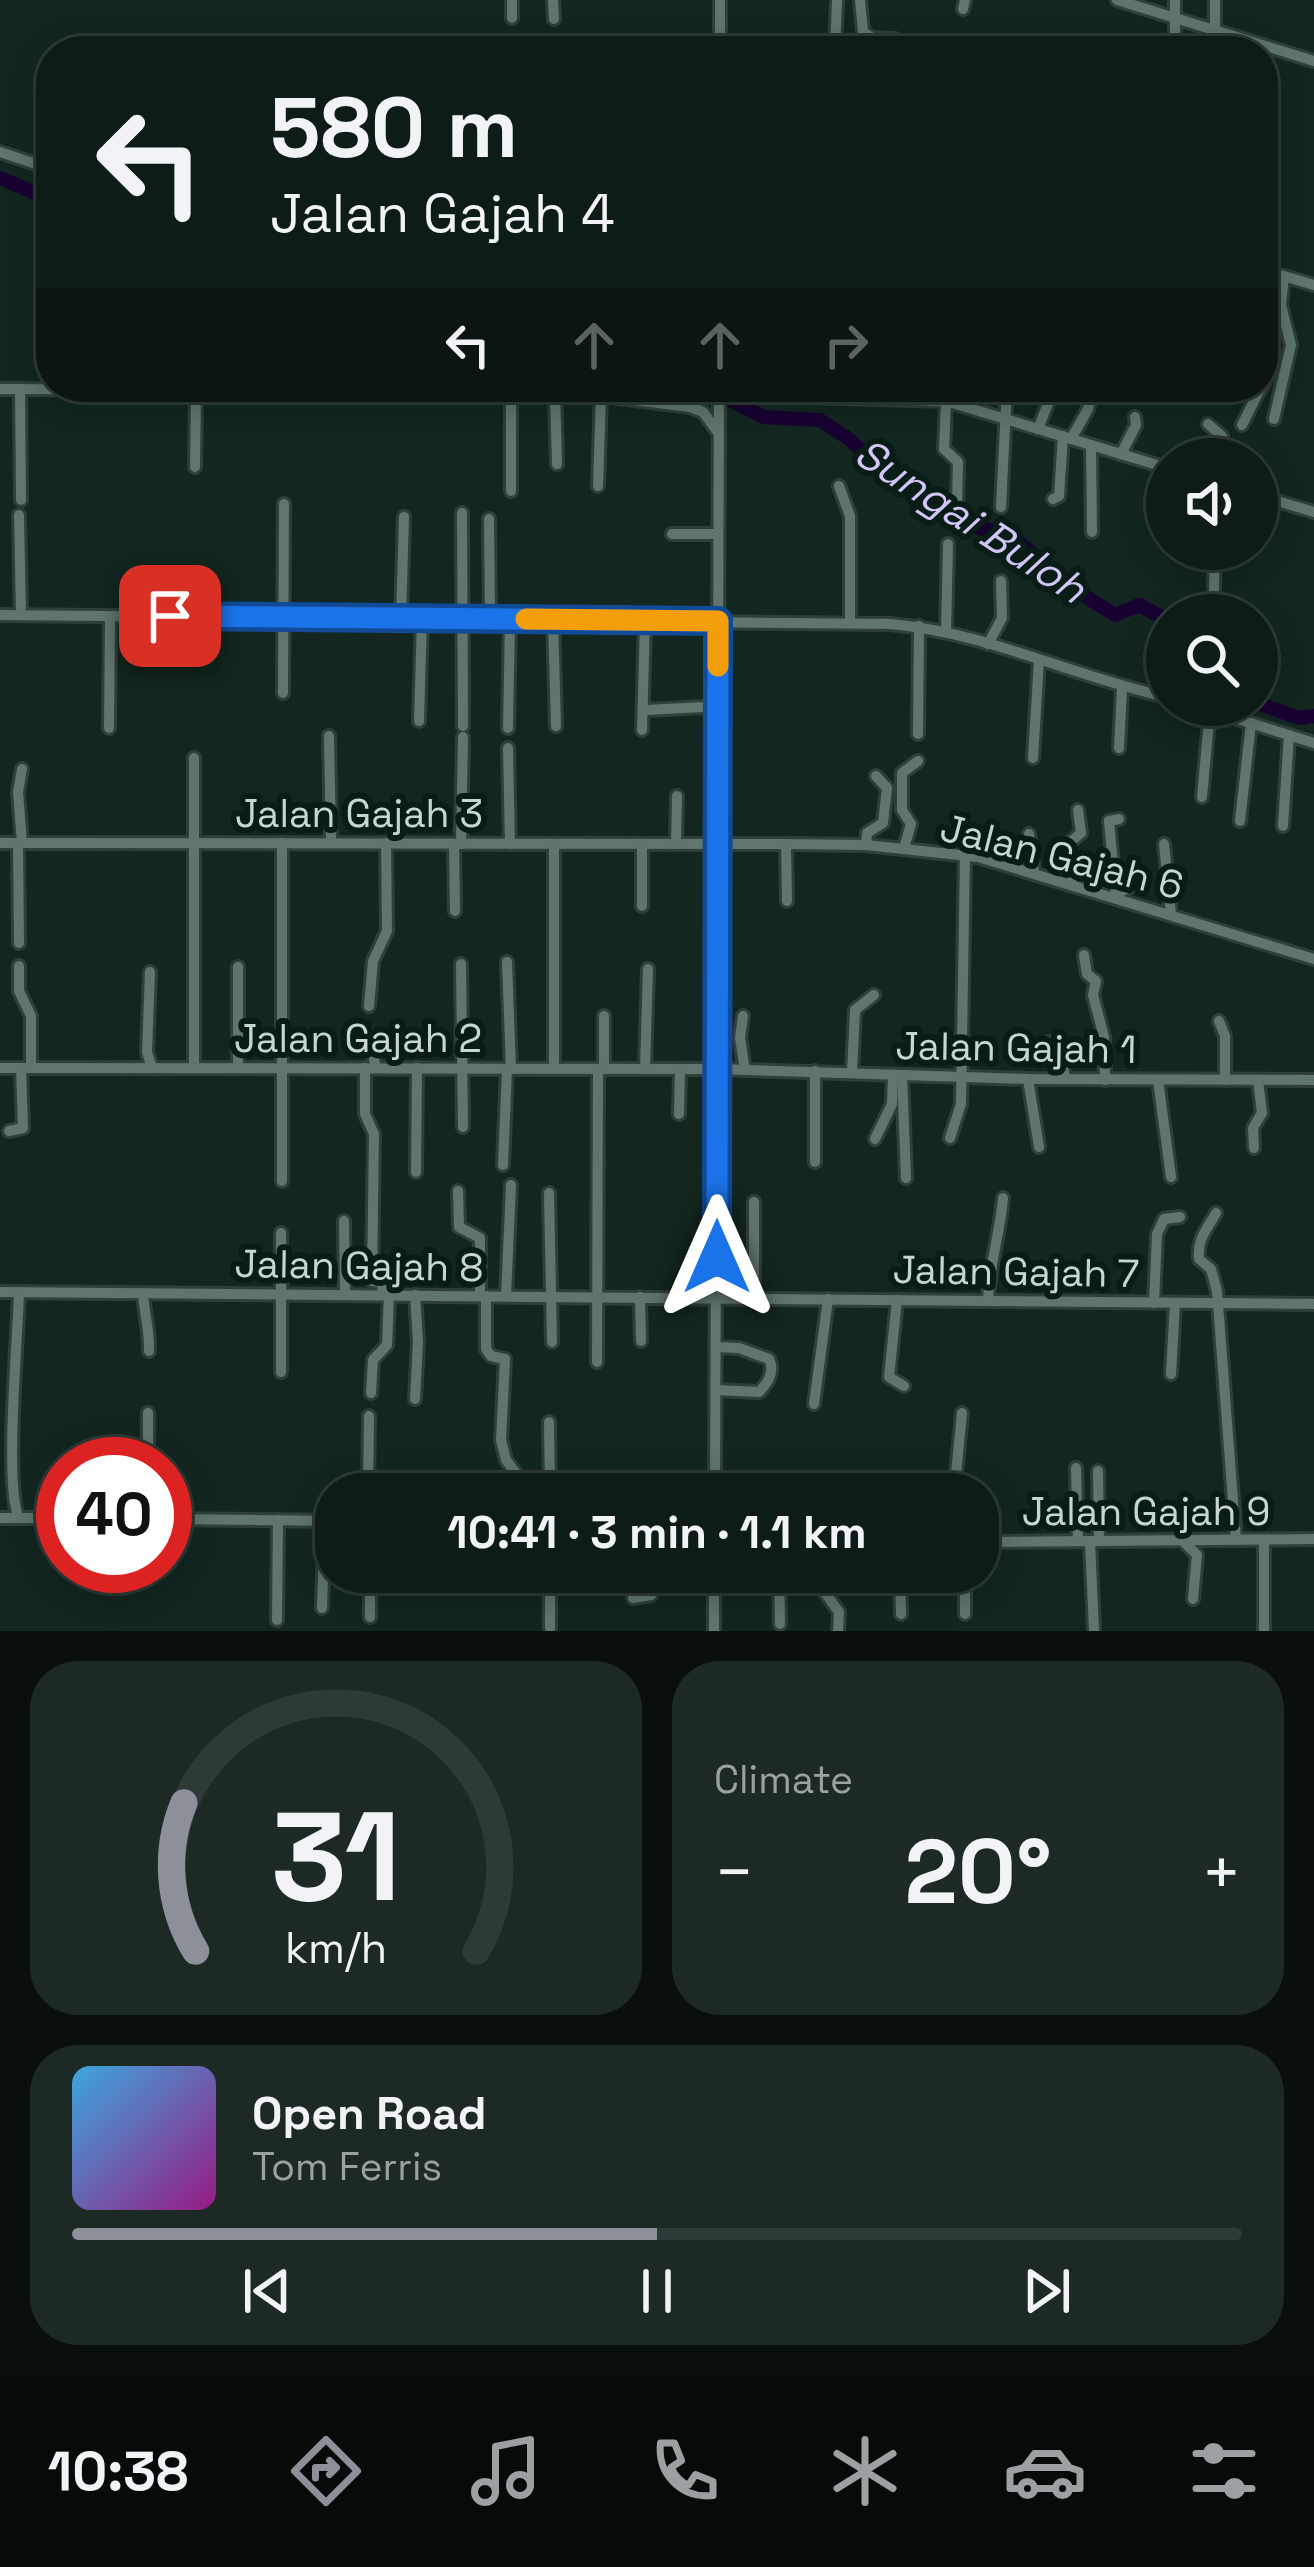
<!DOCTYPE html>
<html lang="en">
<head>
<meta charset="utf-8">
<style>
  body { margin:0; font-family:"Space Grotesk",sans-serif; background:#1c2925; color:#f1f3f6; height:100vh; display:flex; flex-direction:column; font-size:45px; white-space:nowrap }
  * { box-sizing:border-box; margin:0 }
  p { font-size:39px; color:#9ba1a2 }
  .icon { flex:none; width:66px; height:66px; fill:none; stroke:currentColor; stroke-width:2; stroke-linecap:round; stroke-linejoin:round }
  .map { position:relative; height:1631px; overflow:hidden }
  .details { display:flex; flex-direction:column; gap:30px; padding:30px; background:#080f0d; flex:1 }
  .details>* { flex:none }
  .hud { position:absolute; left:36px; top:36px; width:1242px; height:366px; border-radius:48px; box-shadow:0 6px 30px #0003,0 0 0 3px #2e3a37; background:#0e1c18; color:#f1f3f6; overflow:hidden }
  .controls { position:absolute; left:1146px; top:438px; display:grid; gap:24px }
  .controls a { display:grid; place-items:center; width:132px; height:132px; border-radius:50%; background:#0e1c18; box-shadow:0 6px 30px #0003,0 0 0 3px #2e3a37; font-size:60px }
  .speed { position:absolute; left:36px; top:1437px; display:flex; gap:24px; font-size:60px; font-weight:700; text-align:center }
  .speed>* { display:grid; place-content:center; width:156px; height:156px; border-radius:50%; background:#0e1c18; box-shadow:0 6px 30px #0003,0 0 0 3px #2e3a37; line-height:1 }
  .speed .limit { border:18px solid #d22; background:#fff; color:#111 }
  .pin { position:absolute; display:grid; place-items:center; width:102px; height:102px; color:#fff; margin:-51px; border-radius:24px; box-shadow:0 6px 18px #0006 }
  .me { position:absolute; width:132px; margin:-66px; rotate:0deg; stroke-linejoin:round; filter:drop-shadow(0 0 9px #0008) }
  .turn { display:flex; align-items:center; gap:42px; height:252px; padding:0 36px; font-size:54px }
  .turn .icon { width:156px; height:156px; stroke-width:2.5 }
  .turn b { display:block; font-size:84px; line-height:102px }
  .lanes { display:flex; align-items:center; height:114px; padding:0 36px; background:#0003; justify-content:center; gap:60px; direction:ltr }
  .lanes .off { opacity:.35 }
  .big { font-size:90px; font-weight:700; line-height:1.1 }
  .details .tile { flex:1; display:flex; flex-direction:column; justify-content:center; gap:18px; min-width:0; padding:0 42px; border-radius:48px; background:#1c2925 }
  .details .dial { align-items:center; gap:0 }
  .dial svg { height:312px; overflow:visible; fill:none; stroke:#2e3a37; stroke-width:7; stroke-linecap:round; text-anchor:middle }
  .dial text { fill:#f1f3f6; stroke:none }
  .song { display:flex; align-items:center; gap:36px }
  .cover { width:144px; height:144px; border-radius:18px; background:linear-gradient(135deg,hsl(200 70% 55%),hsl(310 70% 35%)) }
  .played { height:12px; border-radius:6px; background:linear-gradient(90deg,#8c9099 50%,#2e3a37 50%) }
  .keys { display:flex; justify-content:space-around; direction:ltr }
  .heat { display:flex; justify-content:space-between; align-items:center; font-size:66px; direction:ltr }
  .details .tiles { flex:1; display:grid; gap:30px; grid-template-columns:1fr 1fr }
  .tile:last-child { grid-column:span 2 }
  .trip { position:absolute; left:315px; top:1473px; width:684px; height:120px; border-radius:48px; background:#0e1c18; box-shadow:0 6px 30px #0003,0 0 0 3px #2e3a37; font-weight:700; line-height:120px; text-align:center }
  .tabs { display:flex; height:192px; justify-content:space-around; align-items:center; background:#060b0a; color:#9ba1a2 }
  .tabs .icon { width:84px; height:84px }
  .tabs .current { color:#8c9099 }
  .tabs b { font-size:54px; color:#f1f3f6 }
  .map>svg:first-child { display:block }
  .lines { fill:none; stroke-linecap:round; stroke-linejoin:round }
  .river { stroke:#180232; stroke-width:14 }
  .minor-casing { stroke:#303f3a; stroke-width:16 }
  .minor { stroke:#5f756d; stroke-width:10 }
  .route-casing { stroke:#114b97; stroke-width:30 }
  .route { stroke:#1a73e8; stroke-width:21 }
  .slow { stroke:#f59e0b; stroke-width:21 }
  .labels { text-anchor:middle; stroke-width:12; stroke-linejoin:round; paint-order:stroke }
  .street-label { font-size:39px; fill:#c9d5d0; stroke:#091d17 }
  .water-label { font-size:42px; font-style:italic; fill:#d4c5f8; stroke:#091d17 }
</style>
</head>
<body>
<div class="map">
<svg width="1314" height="1631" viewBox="0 0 1314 1631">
  <rect width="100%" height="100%" fill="#132620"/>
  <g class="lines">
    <g class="river">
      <polyline points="0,178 51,200"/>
      <polyline points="706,387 763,417 820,420 849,439 880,468 949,513 981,529 1002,531 1013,537 1077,591 1115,615 1139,605 1167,620"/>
      <polyline points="1257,703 1299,718 1314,716"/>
    </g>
    <g class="minor-casing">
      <g id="minor">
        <polyline points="512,0 512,18"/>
        <polyline points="553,0 554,19"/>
        <polyline points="860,0 863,32 872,38 895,39"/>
        <polyline points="1117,0 1314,61"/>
        <polyline points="963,9 965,0"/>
        <polyline points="720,51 720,0"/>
        <polyline points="835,51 837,0"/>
        <polyline points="1175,51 1175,0"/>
        <polyline points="1215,51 1215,0"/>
        <polyline points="0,152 51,169"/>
        <polyline points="1263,270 1314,285"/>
        <polyline points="1263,333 1270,342 1269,371 1263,385"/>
        <polyline points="745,387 775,396 946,401 1167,468"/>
        <polyline points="0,389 570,392 690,407 703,412 717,431"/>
        <polyline points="20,389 21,500"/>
        <polyline points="555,393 557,464"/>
        <polyline points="511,394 511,491"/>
        <polyline points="946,401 944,449 958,462 957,505"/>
        <polyline points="965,406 965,387"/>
        <polyline points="1274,419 1291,345 1281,305 1284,276"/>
        <polyline points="1208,424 1222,436 1221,459"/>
        <polyline points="1242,425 1261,387"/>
        <polyline points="1038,429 1051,396"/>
        <polyline points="1071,439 1088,409 1093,387"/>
        <polyline points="1091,445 1092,532"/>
        <polyline points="1121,454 1136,425 1135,417"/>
        <polyline points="195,467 196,391"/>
        <polyline points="598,486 601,396"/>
        <polyline points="839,486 850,516 850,623"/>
        <polyline points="1257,495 1314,512"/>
        <polyline points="1053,499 1059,496 1063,436"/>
        <polyline points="1001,507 1007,387"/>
        <polyline points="462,513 463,726"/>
        <polyline points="19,515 21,615"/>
        <polyline points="489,519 490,619"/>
        <polyline points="672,534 718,534"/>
        <polyline points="1214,589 1215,549"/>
        <path d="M0 615 890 624C986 632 1074 677 1167 697"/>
        <polyline points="401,618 404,517"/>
        <polyline points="553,620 556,726"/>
        <polyline points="946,632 948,544"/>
        <polyline points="988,644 1002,618 1001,581"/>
        <polyline points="283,693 284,504"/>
        <polyline points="1193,705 1314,743"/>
        <polyline points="646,710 704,707 718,702"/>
        <polyline points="419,721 422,619"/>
        <polyline points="109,728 110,616"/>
        <polyline points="508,728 510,619"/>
        <polyline points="642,730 645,621"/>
        <polyline points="918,734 919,626"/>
        <polyline points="329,736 331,843"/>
        <polyline points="508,748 510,844"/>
        <polyline points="1119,748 1122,689"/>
        <polyline points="194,758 194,1068"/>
        <polyline points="1033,758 1039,660"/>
        <polyline points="22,769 18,792 22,843"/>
        <polyline points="1202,797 1210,710"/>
        <polyline points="1240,821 1251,723"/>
        <polyline points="1283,826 1289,735"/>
        <polyline points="1029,834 1034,872"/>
        <polyline points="0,843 786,844 866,845 978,857 1314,959"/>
        <polyline points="18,843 19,943"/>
        <polyline points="282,843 282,1181"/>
        <polyline points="454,844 455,911"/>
        <polyline points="461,844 463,737"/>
        <polyline points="642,844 642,906"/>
        <polyline points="676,844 677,796"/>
        <polyline points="786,844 787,901"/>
        <polyline points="1164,844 1171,914"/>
        <polyline points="866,845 867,833 883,823 887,788 876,776"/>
        <polyline points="904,848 911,824 902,810 902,773 918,761"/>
        <polyline points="1072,884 1068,844 1081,833 1078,810"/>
        <polyline points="1117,894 1142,880"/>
        <polyline points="1116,897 1109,821 1119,819"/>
        <polyline points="1084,955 1087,974 1096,981 1093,995 1104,1037 1105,1080"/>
        <polyline points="507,962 511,1069"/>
        <polyline points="461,964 463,1127"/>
        <polyline points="19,966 19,991 31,1016 31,1068"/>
        <polyline points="238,967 238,1068"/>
        <polyline points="150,972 147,1052 152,1068"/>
        <polyline points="369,1006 373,961 387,931 386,843"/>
        <polyline points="604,1016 604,1069"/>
        <polyline points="743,1016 740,1038 745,1070"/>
        <polyline points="1219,1021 1225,1036 1225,1080"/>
        <polyline points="368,1033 376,1068"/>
        <polyline points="1049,1042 1060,1051 1065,1079"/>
        <polyline points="0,1068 716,1069 1028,1079 1314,1080"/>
        <polyline points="365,1068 365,1114 374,1134 372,1281 381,1282 384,1295"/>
        <polyline points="554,1069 554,844"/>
        <polyline points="645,1069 648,969"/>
        <polyline points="852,1072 855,1010 874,995"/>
        <polyline points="902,1075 906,1178"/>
        <polyline points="1028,1079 1039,1147"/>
        <polyline points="1158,1080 1171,1177"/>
        <polyline points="679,1114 680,1069"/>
        <polyline points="9,1131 23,1128 21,1068"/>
        <polyline points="950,1138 961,1104 965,855"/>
        <polyline points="875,1139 892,1104 893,1075"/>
        <polyline points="1254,1148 1253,1128 1262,1113 1258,1080"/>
        <polyline points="815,1162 815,1071"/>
        <polyline points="503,1165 507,1069"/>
        <polyline points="416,1172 417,1068"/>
        <polyline points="458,1191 459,1227 480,1238 480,1296"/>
        <polyline points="549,1193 552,1342"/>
        <polyline points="754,1202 754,1299"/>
        <path d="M1216 1213C1207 1230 1197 1238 1199 1259L1211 1269 1217 1291 1236 1540"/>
        <polyline points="344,1221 345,1295"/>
        <polyline points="0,1292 1314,1304"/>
        <path d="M19 1292C18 1336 4 1488 19 1518"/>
        <path d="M143 1293C144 1314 150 1330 149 1351"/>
        <polyline points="486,1296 486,1349 491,1356 505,1359 501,1440 506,1460 524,1484 524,1494"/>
        <polyline points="506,1296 511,1185"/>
        <polyline points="640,1297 641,1341"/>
        <polyline points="897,1300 889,1377 904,1386"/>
        <path d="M988 1301C989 1265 1000 1234 1003 1198"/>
        <polyline points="1154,1303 1157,1234 1164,1219 1180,1217"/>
        <polyline points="597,1362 598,1069"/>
        <polyline points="281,1372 281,1233"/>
        <polyline points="1171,1374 1175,1303"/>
        <path d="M716 1390 759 1392C768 1383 775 1371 769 1359L739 1348 716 1347"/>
        <polyline points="371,1393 373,1360 387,1345 389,1295"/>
        <polyline points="415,1399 418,1342 415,1295"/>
        <polyline points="814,1404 828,1299"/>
        <polyline points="549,1422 550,1494"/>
        <polyline points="148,1464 148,1413"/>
        <polyline points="1076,1468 1078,1541"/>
        <polyline points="1098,1471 1099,1541"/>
        <polyline points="368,1494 369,1416"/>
        <polyline points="715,1494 719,387"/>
        <polyline points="954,1494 962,1413"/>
        <polyline points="0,1518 63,1518"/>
        <polyline points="165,1519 336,1521"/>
        <polyline points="1182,1540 1197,1555 1193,1599"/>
        <polyline points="1264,1540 1264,1631"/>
        <polyline points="1090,1541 1094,1630"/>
        <polyline points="978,1542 1314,1539"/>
        <polyline points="550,1572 550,1628"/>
        <polyline points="779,1572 780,1624"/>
        <polyline points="828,1572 823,1590 839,1612 838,1631"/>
        <polyline points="900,1572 901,1614"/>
        <polyline points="633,1598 651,1595 654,1572"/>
        <polyline points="322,1608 325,1520"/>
        <polyline points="965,1614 965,1572"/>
        <polyline points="370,1617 370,1572"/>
        <polyline points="277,1620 278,1520"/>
        <polyline points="714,1631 714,1572"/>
      </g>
    </g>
    <use href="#minor" class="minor"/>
  </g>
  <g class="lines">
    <g class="route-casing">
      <polyline id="route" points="170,616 718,621 717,1257"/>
    </g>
    <use href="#route" class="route"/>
    <polyline class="slow" points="526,619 718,621 718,666"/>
  </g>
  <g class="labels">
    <g class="street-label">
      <text x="359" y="827">Jalan Gajah 3</text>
      <text transform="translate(1062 856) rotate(14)" y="14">Jalan Gajah 6</text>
      <text x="358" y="1052">Jalan Gajah 2</text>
      <text transform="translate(1016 1047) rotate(1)" y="14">Jalan Gajah 1</text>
      <text transform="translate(359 1265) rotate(1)" y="14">Jalan Gajah 8</text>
      <text transform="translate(1016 1271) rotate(1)" y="14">Jalan Gajah 7</text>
      <text x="1146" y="1525">Jalan Gajah 9</text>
    </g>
    <g class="water-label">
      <text transform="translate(971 520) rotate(33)" y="15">Sungai Buloh</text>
    </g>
  </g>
</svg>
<div class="controls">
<a><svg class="icon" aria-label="sound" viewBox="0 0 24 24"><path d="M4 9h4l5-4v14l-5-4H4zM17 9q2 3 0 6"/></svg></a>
<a><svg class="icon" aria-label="search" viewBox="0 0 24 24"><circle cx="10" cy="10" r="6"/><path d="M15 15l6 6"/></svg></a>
</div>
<div class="speed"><div class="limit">40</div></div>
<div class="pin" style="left:170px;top:616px;background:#d93025"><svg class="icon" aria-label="arrive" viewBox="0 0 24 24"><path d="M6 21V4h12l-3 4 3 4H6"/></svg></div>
<svg class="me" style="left:717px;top:1257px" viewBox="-20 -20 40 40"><path d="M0-17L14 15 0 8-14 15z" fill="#1a73e8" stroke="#fff" stroke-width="4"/></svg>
<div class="trip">10:41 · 3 min · 1.1 km</div>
<div class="hud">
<div class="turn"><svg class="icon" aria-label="left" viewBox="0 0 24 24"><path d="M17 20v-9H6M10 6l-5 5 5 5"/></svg><div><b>580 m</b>Jalan Gajah 4</div></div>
<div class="lanes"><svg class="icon" aria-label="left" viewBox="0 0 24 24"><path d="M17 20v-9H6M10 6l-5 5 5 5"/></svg><svg class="icon off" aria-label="ahead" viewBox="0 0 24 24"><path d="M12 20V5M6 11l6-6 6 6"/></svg><svg class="icon off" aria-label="ahead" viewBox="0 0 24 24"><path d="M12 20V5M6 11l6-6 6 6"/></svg><svg class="icon off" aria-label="right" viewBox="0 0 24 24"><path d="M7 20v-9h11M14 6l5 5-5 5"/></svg></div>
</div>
</div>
<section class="details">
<div class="tiles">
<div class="tile dial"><svg viewBox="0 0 100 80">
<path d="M14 69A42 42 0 1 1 86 69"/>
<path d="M14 69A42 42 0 0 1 11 31" stroke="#8c9099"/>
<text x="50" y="56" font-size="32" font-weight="700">31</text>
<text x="50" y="72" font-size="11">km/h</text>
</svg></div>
<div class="tile"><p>Climate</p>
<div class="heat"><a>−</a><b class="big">20°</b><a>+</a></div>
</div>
<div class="tile">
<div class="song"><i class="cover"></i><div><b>Open Road</b><p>Tom Ferris</p></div></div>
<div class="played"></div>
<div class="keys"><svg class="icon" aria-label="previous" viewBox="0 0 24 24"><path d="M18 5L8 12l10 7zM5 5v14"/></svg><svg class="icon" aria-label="pause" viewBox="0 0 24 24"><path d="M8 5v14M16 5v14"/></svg><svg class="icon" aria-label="next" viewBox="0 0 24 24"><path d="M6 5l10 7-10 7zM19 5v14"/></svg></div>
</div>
</div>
</section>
<nav class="tabs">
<b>10:38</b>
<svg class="icon current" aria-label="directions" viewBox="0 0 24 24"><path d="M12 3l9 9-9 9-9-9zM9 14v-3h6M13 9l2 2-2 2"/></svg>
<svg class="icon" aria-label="music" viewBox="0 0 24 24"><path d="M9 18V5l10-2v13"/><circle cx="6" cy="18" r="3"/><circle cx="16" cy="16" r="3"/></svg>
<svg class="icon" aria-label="phone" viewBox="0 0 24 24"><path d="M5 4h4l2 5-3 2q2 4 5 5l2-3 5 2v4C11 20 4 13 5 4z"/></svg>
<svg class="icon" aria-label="climate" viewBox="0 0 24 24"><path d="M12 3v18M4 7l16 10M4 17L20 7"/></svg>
<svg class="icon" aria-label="car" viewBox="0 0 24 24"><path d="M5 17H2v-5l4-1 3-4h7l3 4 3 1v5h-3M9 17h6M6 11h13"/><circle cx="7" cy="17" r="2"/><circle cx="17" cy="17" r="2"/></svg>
<svg class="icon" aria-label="filters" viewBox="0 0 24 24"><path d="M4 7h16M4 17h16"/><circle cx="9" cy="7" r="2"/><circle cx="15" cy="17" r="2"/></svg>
</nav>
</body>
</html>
